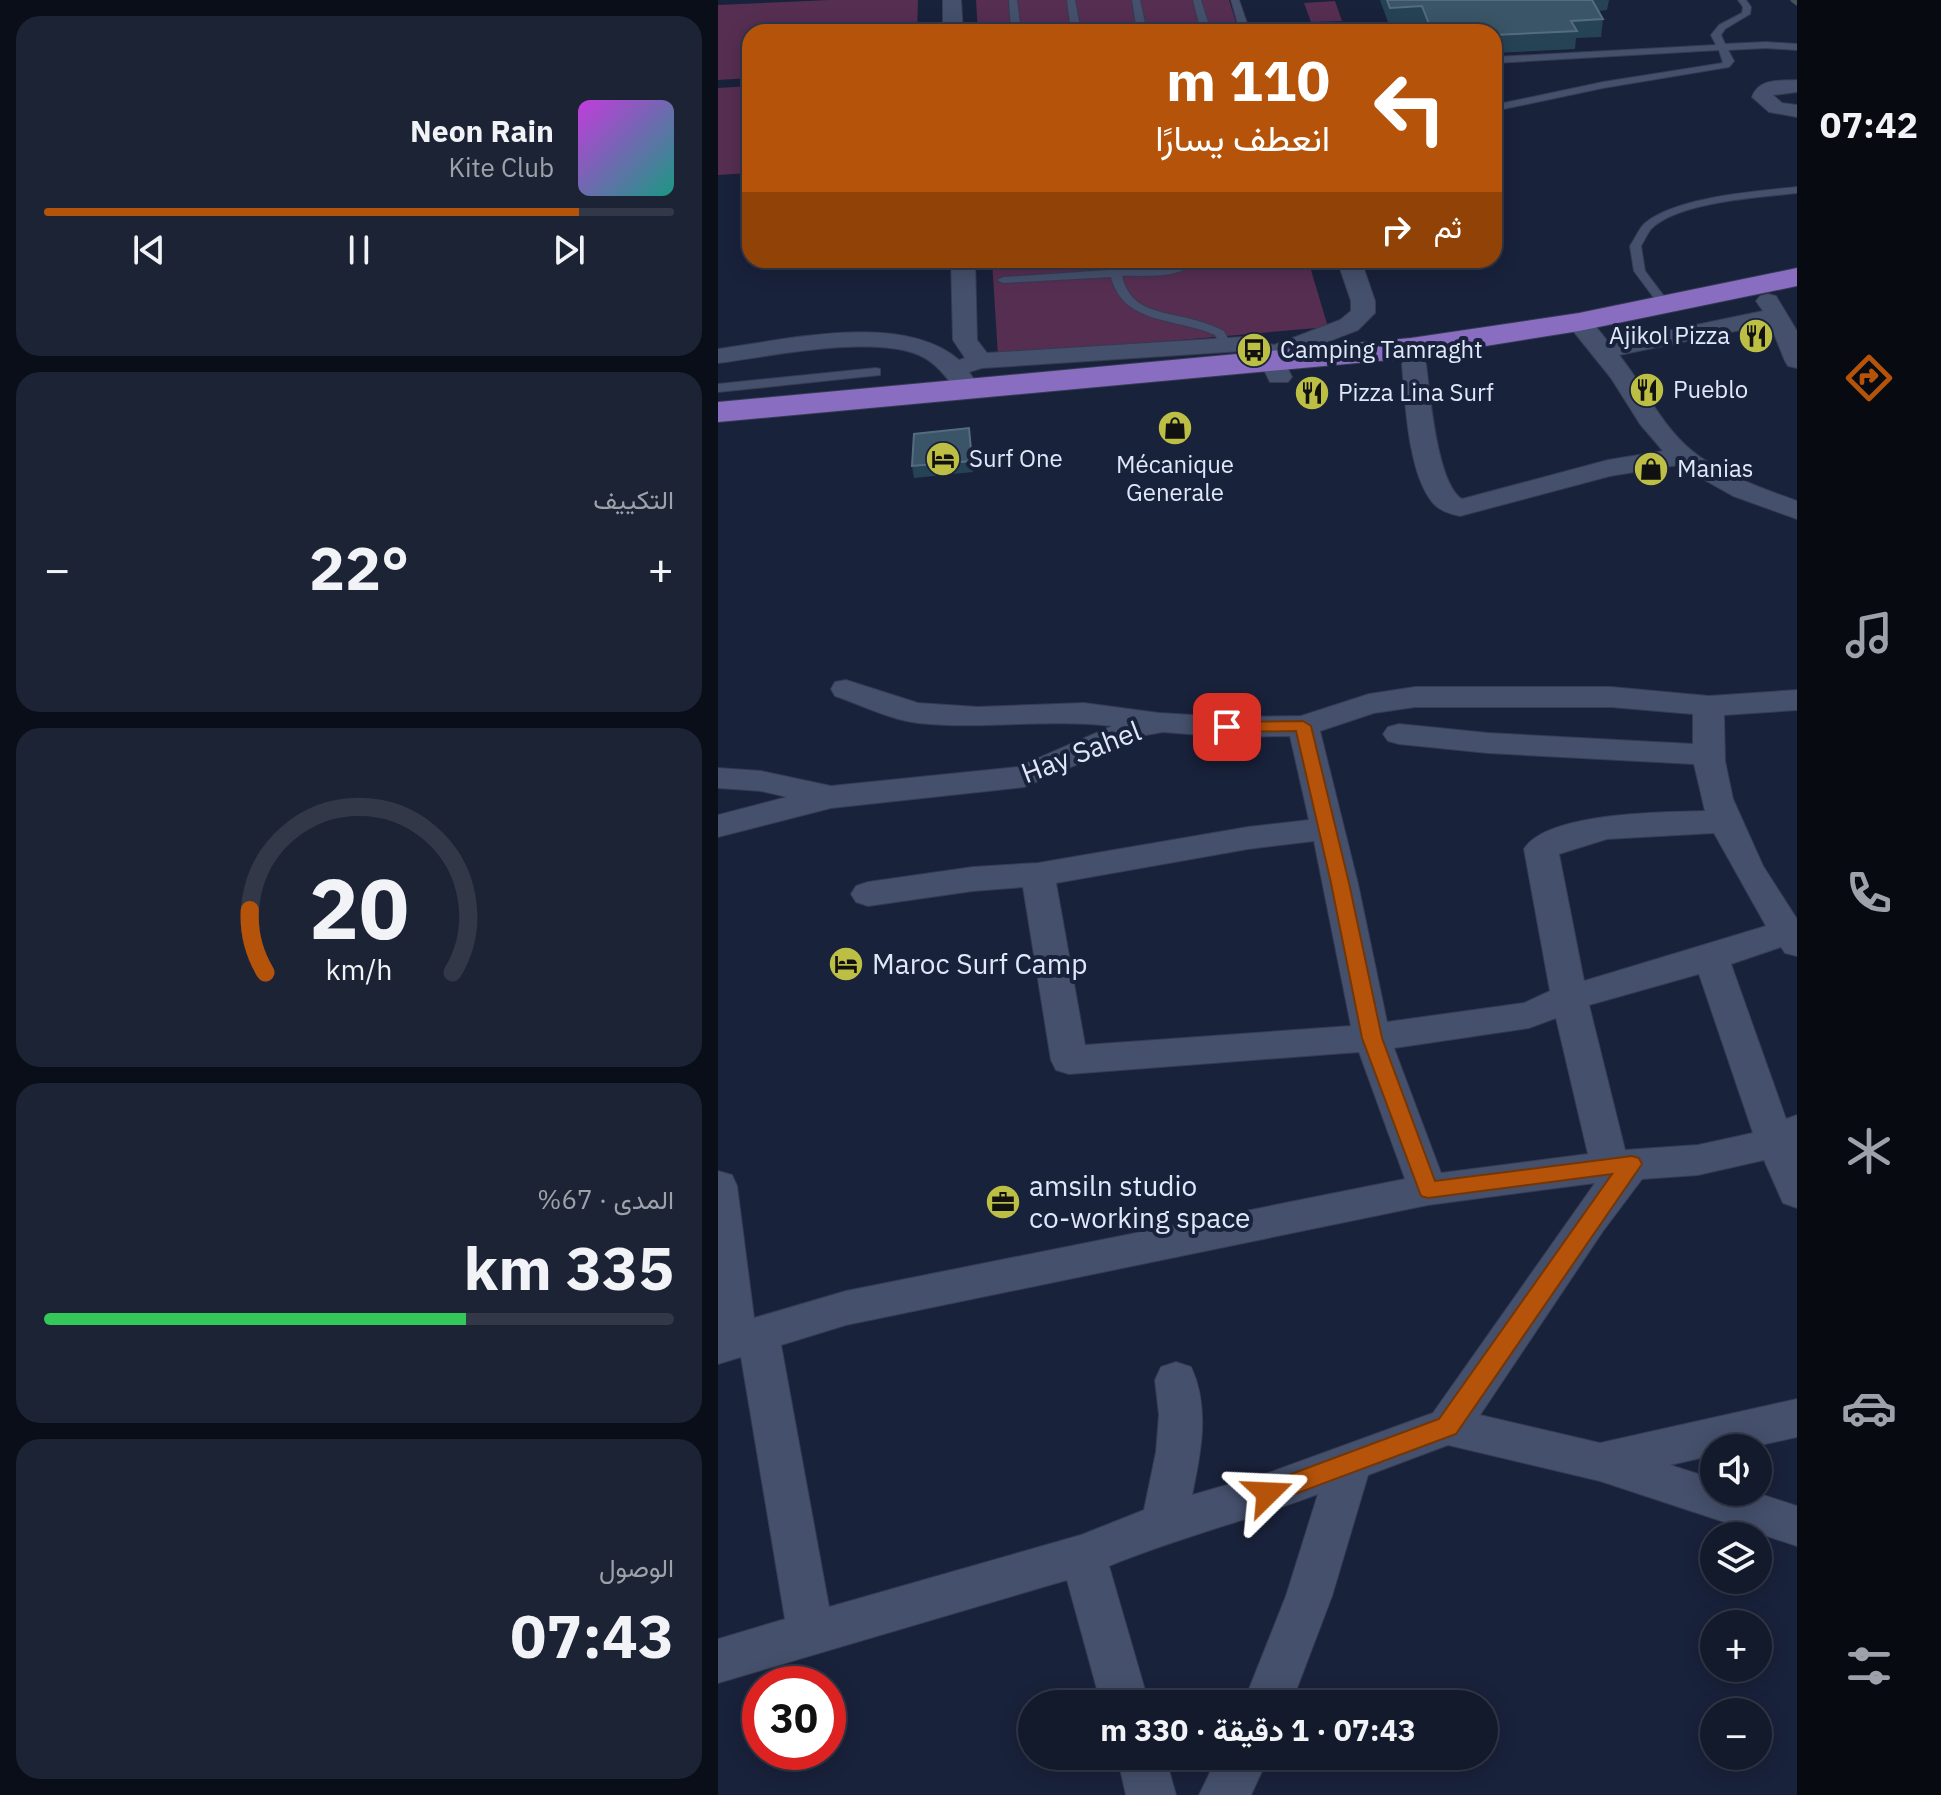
<!DOCTYPE html>
<html lang="ar">
<head>
<meta charset="utf-8">
<style>
  body { margin:0; font-family:"IBM Plex Sans",Vazirmatn,sans-serif; background:#1c2334; color:#f1f3f6; direction:rtl; height:100vh; display:flex; flex-direction:column; font-size:30px; white-space:nowrap }
  * { box-sizing:border-box; margin:0 }
  p { font-size:26px; color:#9da1a9 }
  .icon { flex:none; width:44px; height:44px; fill:none; stroke:currentColor; stroke-width:2; stroke-linecap:round; stroke-linejoin:round }
  .map { position:relative; flex:1; overflow:hidden; direction:ltr }
  .sheet { display:flex; flex-direction:column; gap:16px; padding:16px; background:#0a0e18; width:718px }
  .sheet>* { flex:none }
  .guide { position:absolute; left:24px; top:24px; width:760px; height:244px; border-radius:24px; box-shadow:0 4px 20px #0003,0 0 0 2px #323848; direction:rtl; background:#b45309; color:#fff; overflow:hidden }
  .controls { position:absolute; left:982px; top:1434px; display:grid; gap:16px }
  .controls a { display:grid; place-items:center; width:72px; height:72px; border-radius:50%; background:#131a2c; box-shadow:0 4px 20px #0003,0 0 0 2px #323848; font-size:40px }
  .speed { position:absolute; left:24px; top:1666px; display:flex; gap:16px; font-size:40px; font-weight:700; text-align:center }
  .speed>* { display:grid; place-content:center; width:104px; height:104px; border-radius:50%; background:#131a2c; box-shadow:0 4px 20px #0003,0 0 0 2px #323848; line-height:1 }
  .speed .limit { border:12px solid #d22; background:#fff; color:#111 }
  .pin { position:absolute; display:grid; place-items:center; width:68px; height:68px; color:#fff; margin:-34px; border-radius:16px; box-shadow:0 4px 12px #0006 }
  .me { position:absolute; width:88px; margin:-44px; rotate:69deg; stroke-linejoin:round; filter:drop-shadow(0 0 6px #0008) }
  .turn { display:flex; align-items:center; gap:28px; height:168px; padding:0 40px; font-size:36px }
  .turn .icon { width:104px; height:104px; stroke-width:2.5 }
  .turn b { display:block; font-size:56px; line-height:68px }
  .then { display:flex; align-items:center; height:76px; padding:0 40px; background:#0003; gap:16px; font-size:30px }
  .big { font-size:60px; font-weight:700; line-height:1.1 }
  .sheet .card { flex:1; display:flex; flex-direction:column; justify-content:center; gap:12px; min-width:0; padding:0 28px; border-radius:24px; background:#1c2334 }
  .sheet .dial { align-items:center; gap:0 }
  .dial svg { height:208px; overflow:visible; fill:none; stroke:#323848; stroke-width:7; stroke-linecap:round; text-anchor:middle }
  .dial text { fill:#f1f3f6; stroke:none }
  .song { display:flex; align-items:center; gap:24px }
  .cover { width:96px; height:96px; border-radius:12px; background:linear-gradient(135deg,hsl(290 70% 55%),hsl(170 70% 35%)) }
  .played { height:8px; border-radius:4px; background:linear-gradient(90deg,#b45309 85%,#323848 85%) }
  .keys { display:flex; justify-content:space-around; direction:ltr }
  .heat { display:flex; justify-content:space-between; align-items:center; font-size:44px; direction:ltr }
  .charge { height:12px; border-radius:6px; background:linear-gradient(90deg,#34c759 67%,#323848 0) }
  .trip { position:absolute; left:300px; top:1690px; width:480px; height:80px; border-radius:40px; background:#131a2c; box-shadow:0 4px 20px #0003,0 0 0 2px #323848; font-weight:700; line-height:80px; text-align:center; direction:rtl }
  main { display:flex; flex:1; min-height:0 }
  .tabs { display:flex; flex-direction:column; width:144px; justify-content:space-around; align-items:center; background:#080a12; color:#9da1a9 }
  .tabs .icon { width:56px; height:56px }
  .tabs .on { color:#b45309 }
  .tabs b { font-size:36px; color:#f1f3f6 }
  .map>svg:first-child { display:block }
  .green { fill:#562e52 }
  .lines { fill:none; stroke-linecap:round; stroke-linejoin:round }
  .stream { stroke:#455359; stroke-width:5 }
  .service-casing { stroke:#353b51; stroke-width:2 }
  .minor-casing { stroke:#353b51; stroke-width:2 }
  .trunk-casing { stroke:#353b51; stroke-width:2 }
  .service { fill:#45506c; fill-rule:evenodd }
  .minor { fill:#45506c; fill-rule:evenodd }
  .trunk { fill:#886dc0; fill-rule:evenodd }
  .wall { fill:#264355 }
  .building { fill:#3a5567; stroke:#546c7e; stroke-width:2 }
  .route { fill:#b45309; stroke:#753606; stroke-width:2 }
  .labels { text-anchor:middle; stroke-width:8; stroke-linejoin:round; paint-order:stroke }
  .far-poi-label { font-size:24px; fill:#e0e7f9; stroke:#19223b; text-anchor:start }
  .street-label { font-size:28px; fill:#e0e7f9; stroke:#19223b }
  .poi-label { font-size:28px; fill:#e0e7f9; stroke:#19223b; text-anchor:start }
</style>
</head>
<body>
<main>
<nav class="tabs">
<b>07:42</b>
<svg class="icon on" aria-label="directions" viewBox="0 0 24 24"><path d="M12 3l9 9-9 9-9-9zM9 14v-3h6M13 9l2 2-2 2"/></svg>
<svg class="icon" aria-label="music" viewBox="0 0 24 24"><path d="M9 18V5l10-2v13"/><circle cx="6" cy="18" r="3"/><circle cx="16" cy="16" r="3"/></svg>
<svg class="icon" aria-label="phone" viewBox="0 0 24 24"><path d="M5 4h4l2 5-3 2q2 4 5 5l2-3 5 2v4C11 20 4 13 5 4z"/></svg>
<svg class="icon" aria-label="climate" viewBox="0 0 24 24"><path d="M12 3v18M4 7l16 10M4 17L20 7"/></svg>
<svg class="icon" aria-label="car" viewBox="0 0 24 24"><path d="M5 17H2v-5l4-1 3-4h7l3 4 3 1v5h-3M9 17h6M6 11h13"/><circle cx="7" cy="17" r="2"/><circle cx="17" cy="17" r="2"/></svg>
<svg class="icon" aria-label="filters" viewBox="0 0 24 24"><path d="M4 7h16M4 17h16"/><circle cx="9" cy="7" r="2"/><circle cx="15" cy="17" r="2"/></svg>
</nav>
<div class="map">
<svg width="1079" height="1795" viewBox="0 0 1079 1795">
  <rect width="100%" height="100%" fill="#19223b"/>
  <g class="green">
    <polygon points="111,0 200,0 199,32 32,32 32,78 0,80 0,5"/>
    <polygon points="258,0 511,0 521,32 260,32"/>
    <polygon points="617,1 624,21 593,22 586,3"/>
    <polygon points="32,86 32,173 0,175 0,88"/>
    <polygon points="274,260 590,260 610,327 280,356"/>
  </g>
  <g class="lines">
    <polyline class="stream" points="1075,0 1079,3"/>
    <g class="service-casing">
      <g id="service">
        <polygon points="291,0 299,0 303,32 293,32"/>
        <polygon points="349,0 357,0 363,32 353,32"/>
        <polygon points="414,0 422,0 429,32 419,32"/>
        <polygon points="475,0 483,0 493,32 483,32"/>
        <polygon points="513,0 521,0 532,32 522,32"/>
        <polygon points="1020,0 1028,0 1033,7 1032,14 1007,29 1003,35 1007,44 1048,42 1079,44 1079,50 1048,48 1010,50 1016,61 1011,67 885,88 776,111 776,105 885,82 1005,63 1001,50 776,63 776,57 998,45 993,35 1001,25 1024,13 1025,7"/>
        <path d="M1079 187V193C1042 197 959 202 933 229 929 234 926 241 923 246L927 271 952 304 950 306H942L916 271 912 246C917 239 921 229 926 224 956 197 1039 191 1079 187Z"/>
        <path d="M389 260H399L402 269 458 266 467 260H477C465 280 425 275 404 276 412 310 440 311 469 318 482 321 494 325 506 331L513 345 511 347H503L497 335C460 318 405 325 393 277L285 283 279 280 285 277 391 270Z"/>
        <polygon points="158,368 162,369 162,375 0,392 0,384"/>
      </g>
    </g>
    <g class="minor-casing">
      <g id="minor">
        <polygon points="225,0 243,0 245,32 225,32"/>
        <path d="M1079 80V92L1055 95 1064 103 1079 105V117L1051 112 1034 97C1041 78 1061 81 1079 80Z"/>
        <path d="M233 260H257L259 340 269 353 525 337 556 345 622 320 633 311V301L619 260H643L657 301V313L640 330 565 359 574 377 570 382H552L539 356 524 351 264 368 251 372 262 388 258 393H240C229 378 219 363 201 355 152 335 54 356 0 363V349C67 340 185 311 241 360L247 358 235 340Z"/>
        <path d="M1050 294 1058 296 1079 331V368L1070 366 1067 361 1052 324 901 355C926 386 942 424 973 450 1000 473 1046 489 1079 501V519L1015 496 960 465 892 476 742 516C732 514 722 511 715 503 690 474 687 401 684 364L687 359H705L708 364C712 394 719 484 744 499L890 460 945 451 922 424 893 378 852 327 849 322 852 317H870L891 343 1045 311 1038 301 1042 296Z"/>
        <path d="M128 680 200 703 260 707 366 703 441 713 509 717 583 716 651 694 697 687H893L991 696 1079 690V710L1006 715 1007 761 1015 799 1045 866 1079 919V956L1067 953 1063 947 1013 964 1068 1119 1079 1115V1208L1065 1203 1046 1160 980 1175 924 1179 885 1231 762 1415 882 1443 1079 1399V1437L1029 1448H996V1455L952 1465 996 1479V1492H1036L1079 1506V1546L882 1481 730 1445 650 1475 614 1596 573 1704H525L568 1596 600 1494C531 1520 459 1538 391 1566L431 1704H383L349 1580 0 1683V1639L67 1619 23 1357 0 1364V1171L14 1175 19 1186 36 1318 128 1291 687 1179 641 1052 351 1074 338 1070 333 1060 305 887 255 891 150 906 138 902 133 894 138 886 150 882 255 867 320 863 530 827 591 820 572 736 509 737 445 732 428 735 306 787 113 808 0 837V815L69 797 43 791 0 788V768L43 771 113 786 300 767 394 726C330 718 265 730 200 723 173 720 143 705 117 696L113 689 117 682ZM697 707H893L975 714V744L770 733 681 724 670 727 665 734 670 741 681 744 770 753 976 764 987 811C947 812 829 812 806 849L832 991 806 1003 669 1022 640 884 602 731 656 713ZM996 833 1048 926 866 981 841 854 889 839ZM596 841 633 1026 367 1045 338 883 530 849ZM981 974 1035 1133 980 1145 907 1150 871 1005ZM838 1018 870 1154 723 1173 676 1048 811 1028ZM877 1183 715 1413 550 1473 474 1495C483 1453 492 1407 473 1367L458 1362 443 1367 437 1380 441 1415 438 1452 426 1510 363 1535 111 1607 63 1345 128 1325 710 1205Z"/>
        <polygon points="399,1756 447,1756 458,1795 408,1795"/>
        <polygon points="500,1756 551,1756 533,1795 481,1795"/>
      </g>
    </g>
    <g class="trunk-casing">
      <polygon id="trunk" points="1079,268 1079,286 861,331 693,358 0,422 0,402 693,338 861,313"/>
    </g>
    <use href="#service" class="service"/>
    <use href="#minor" class="minor"/>
    <use href="#trunk" class="trunk"/>
  </g>
  <g class="wall">
    <polygon points="662,0 891,0 889,10 880,11 885,19 883,37 858,38 857,49 776,53 776,32 706,32 703,24 671,25"/>
    <polygon points="251,428 255,472 196,478 194,466"/>
  </g>
  <g class="building">
    <polygon points="669,0 874,0 885,19 853,21 859,31 776,35 776,32 775,32 772,26 713,29 704,6 672,8"/>
    <polygon points="251,428 254,461 194,466 196,434"/>
  </g>
  <polygon class="route" points="585,721 593,726 631,883 664,1038 717,1181 914,1156 921,1158 924,1164 738,1434 550,1504 541,1501 538,1493 541,1486 721,1419 894,1174 710,1198 703,1196 644,1038 613,883 578,731 509,732 501,727 509,722"/>
  <defs>
    <g id="restaurant-disc" transform="scale(1.8)"><circle r="9.5" fill="#bcbf44" stroke="#19223b"/><path d="M-5-6h1v4h1v-4h1v4h1v-4h1v5L-1.5 .5V6h-2V.5L-5-1ZM5-6V6H3V1.5H1.5Q1.5-4 5-6Z" fill="#111"/></g>
    <g id="bus-disc" transform="scale(1.8)"><circle r="9.5" fill="#bcbf44" stroke="#19223b"/><path d="M-5-6H5V4H4V6H2V4H-2V6H-4V4H-5ZM-3.5-4V0h7V-4ZM-3.5 1.2v1.5H-2V1.2ZM2 1.2v1.5H3.5V1.2Z" fill="#111"/></g>
    <g id="shop-disc" transform="scale(1.8)"><circle r="9.5" fill="#bcbf44" stroke="#19223b"/><path d="M-5-2.5h2.3a2.7 3.5 0 0 1 5.4 0H5L5.5 6h-11ZM-1.5-2.5h3a1.5 2.3 0 0 0-3 0Z" fill="#111"/></g>
    <g id="hotel-disc" transform="scale(1.8)"><circle r="9.5" fill="#bcbf44" stroke="#19223b"/><path d="M-6-4.5h1.5V1H6V5H4.5V3h-9V5H-6ZM-4 0a1.8 1.8 0 1 1 3.6 0ZM.5 0V-2.5h3Q6-2.5 6 0Z" fill="#111"/></g>
    <g id="office-disc" transform="scale(1.8)"><circle r="9.5" fill="#bcbf44" stroke="#19223b"/><path d="M-6-3h4V-5.5h4V-3h4V5H-6ZM-1-4.5V-3h2v-1.5ZM-6 0V1H6V0Z" fill="#111"/></g>
  </defs>
  <g fill-rule="evenodd">
    <use href="#restaurant-disc" x="1038" y="336"/>
    <use href="#bus-disc" x="536" y="350"/>
    <use href="#restaurant-disc" x="929" y="390"/>
    <use href="#restaurant-disc" x="594" y="393"/>
    <use href="#shop-disc" x="457" y="428"/>
    <use href="#hotel-disc" x="225" y="459"/>
    <use href="#shop-disc" x="933" y="469"/>
    <use href="#hotel-disc" x="128" y="964"/>
    <use href="#office-disc" x="285" y="1202"/>
  </g>
  <g class="labels">
    <g class="far-poi-label">
      <text x="1012" y="344" text-anchor="end">Ajikol Pizza</text>
      <text x="562" y="358">Camping Tamraght</text>
      <text x="955" y="398">Pueblo</text>
      <text x="620" y="401">Pizza Lina Surf</text>
      <text x="251" y="467">Surf One</text>
      <text x="457" y="473" text-anchor="middle">Mécanique<tspan x="457" dy="28">Generale</tspan></text>
      <text x="959" y="477">Manias</text>
    </g>
    <g class="street-label">
      <text transform="translate(363 752) rotate(-21)" y="10">Hay Sahel</text>
    </g>
    <g class="poi-label">
      <text x="154" y="974">Maroc Surf Camp</text>
      <text x="311" y="1196">amsiln studio<tspan x="311" dy="32">co-working space</tspan></text>
    </g>
  </g>
</svg>
<div class="controls">
<a><svg class="icon" aria-label="sound" viewBox="0 0 24 24"><path d="M4 9h4l5-4v14l-5-4H4zM17 9q2 3 0 6"/></svg></a>
<a><svg class="icon" aria-label="layers" viewBox="0 0 24 24"><path d="M12 4l9 5-9 5-9-5zM3 14l9 5 9-5"/></svg></a>
<a>+</a>
<a>−</a>
</div>
<div class="speed"><div class="limit">30</div></div>
<div class="pin" style="left:509px;top:727px;background:#d93025"><svg class="icon" aria-label="arrive" viewBox="0 0 24 24"><path d="M6 21V4h12l-3 4 3 4H6"/></svg></div>
<svg class="me" style="left:550px;top:1493px" viewBox="-20 -20 40 40"><path d="M0-17L14 15 0 8-14 15z" fill="#b45309" stroke="#fff" stroke-width="4"/></svg>
<div class="trip">07:43 · 1 دقيقة · 330 m</div>
<div class="guide">
<div class="turn"><svg class="icon" aria-label="left" viewBox="0 0 24 24"><path d="M17 20v-9H6M10 6l-5 5 5 5"/></svg><div><b>110 m</b>انعطف يسارًا</div></div>
<div class="then">ثم<svg class="icon" aria-label="right" viewBox="0 0 24 24"><path d="M7 20v-9h11M14 6l5 5-5 5"/></svg></div>
</div>
</div>
<section class="sheet">
<div class="card">
<div class="song"><i class="cover"></i><div><b>Neon Rain</b><p>Kite Club</p></div></div>
<div class="played"></div>
<div class="keys"><svg class="icon" aria-label="previous" viewBox="0 0 24 24"><path d="M18 5L8 12l10 7zM5 5v14"/></svg><svg class="icon" aria-label="pause" viewBox="0 0 24 24"><path d="M8 5v14M16 5v14"/></svg><svg class="icon" aria-label="next" viewBox="0 0 24 24"><path d="M6 5l10 7-10 7zM19 5v14"/></svg></div>
</div>
<div class="card"><p>التكييف</p>
<div class="heat"><a>−</a><b class="big">22°</b><a>+</a></div>
</div>
<div class="card dial"><svg viewBox="0 0 100 80">
<path d="M14 69A42 42 0 1 1 86 69"/>
<path d="M14 69A42 42 0 0 1 8 45" stroke="#b45309"/>
<text x="50" y="56" font-size="32" font-weight="700">20</text>
<text x="50" y="72" font-size="11">km/h</text>
</svg></div>
<div class="card"><p>المدى · 67%</p><b class="big">335 km</b><div class="charge"></div></div>
<div class="card"><p>الوصول</p><b class="big">07:43</b></div>
</section>
</main>
</body>
</html>
